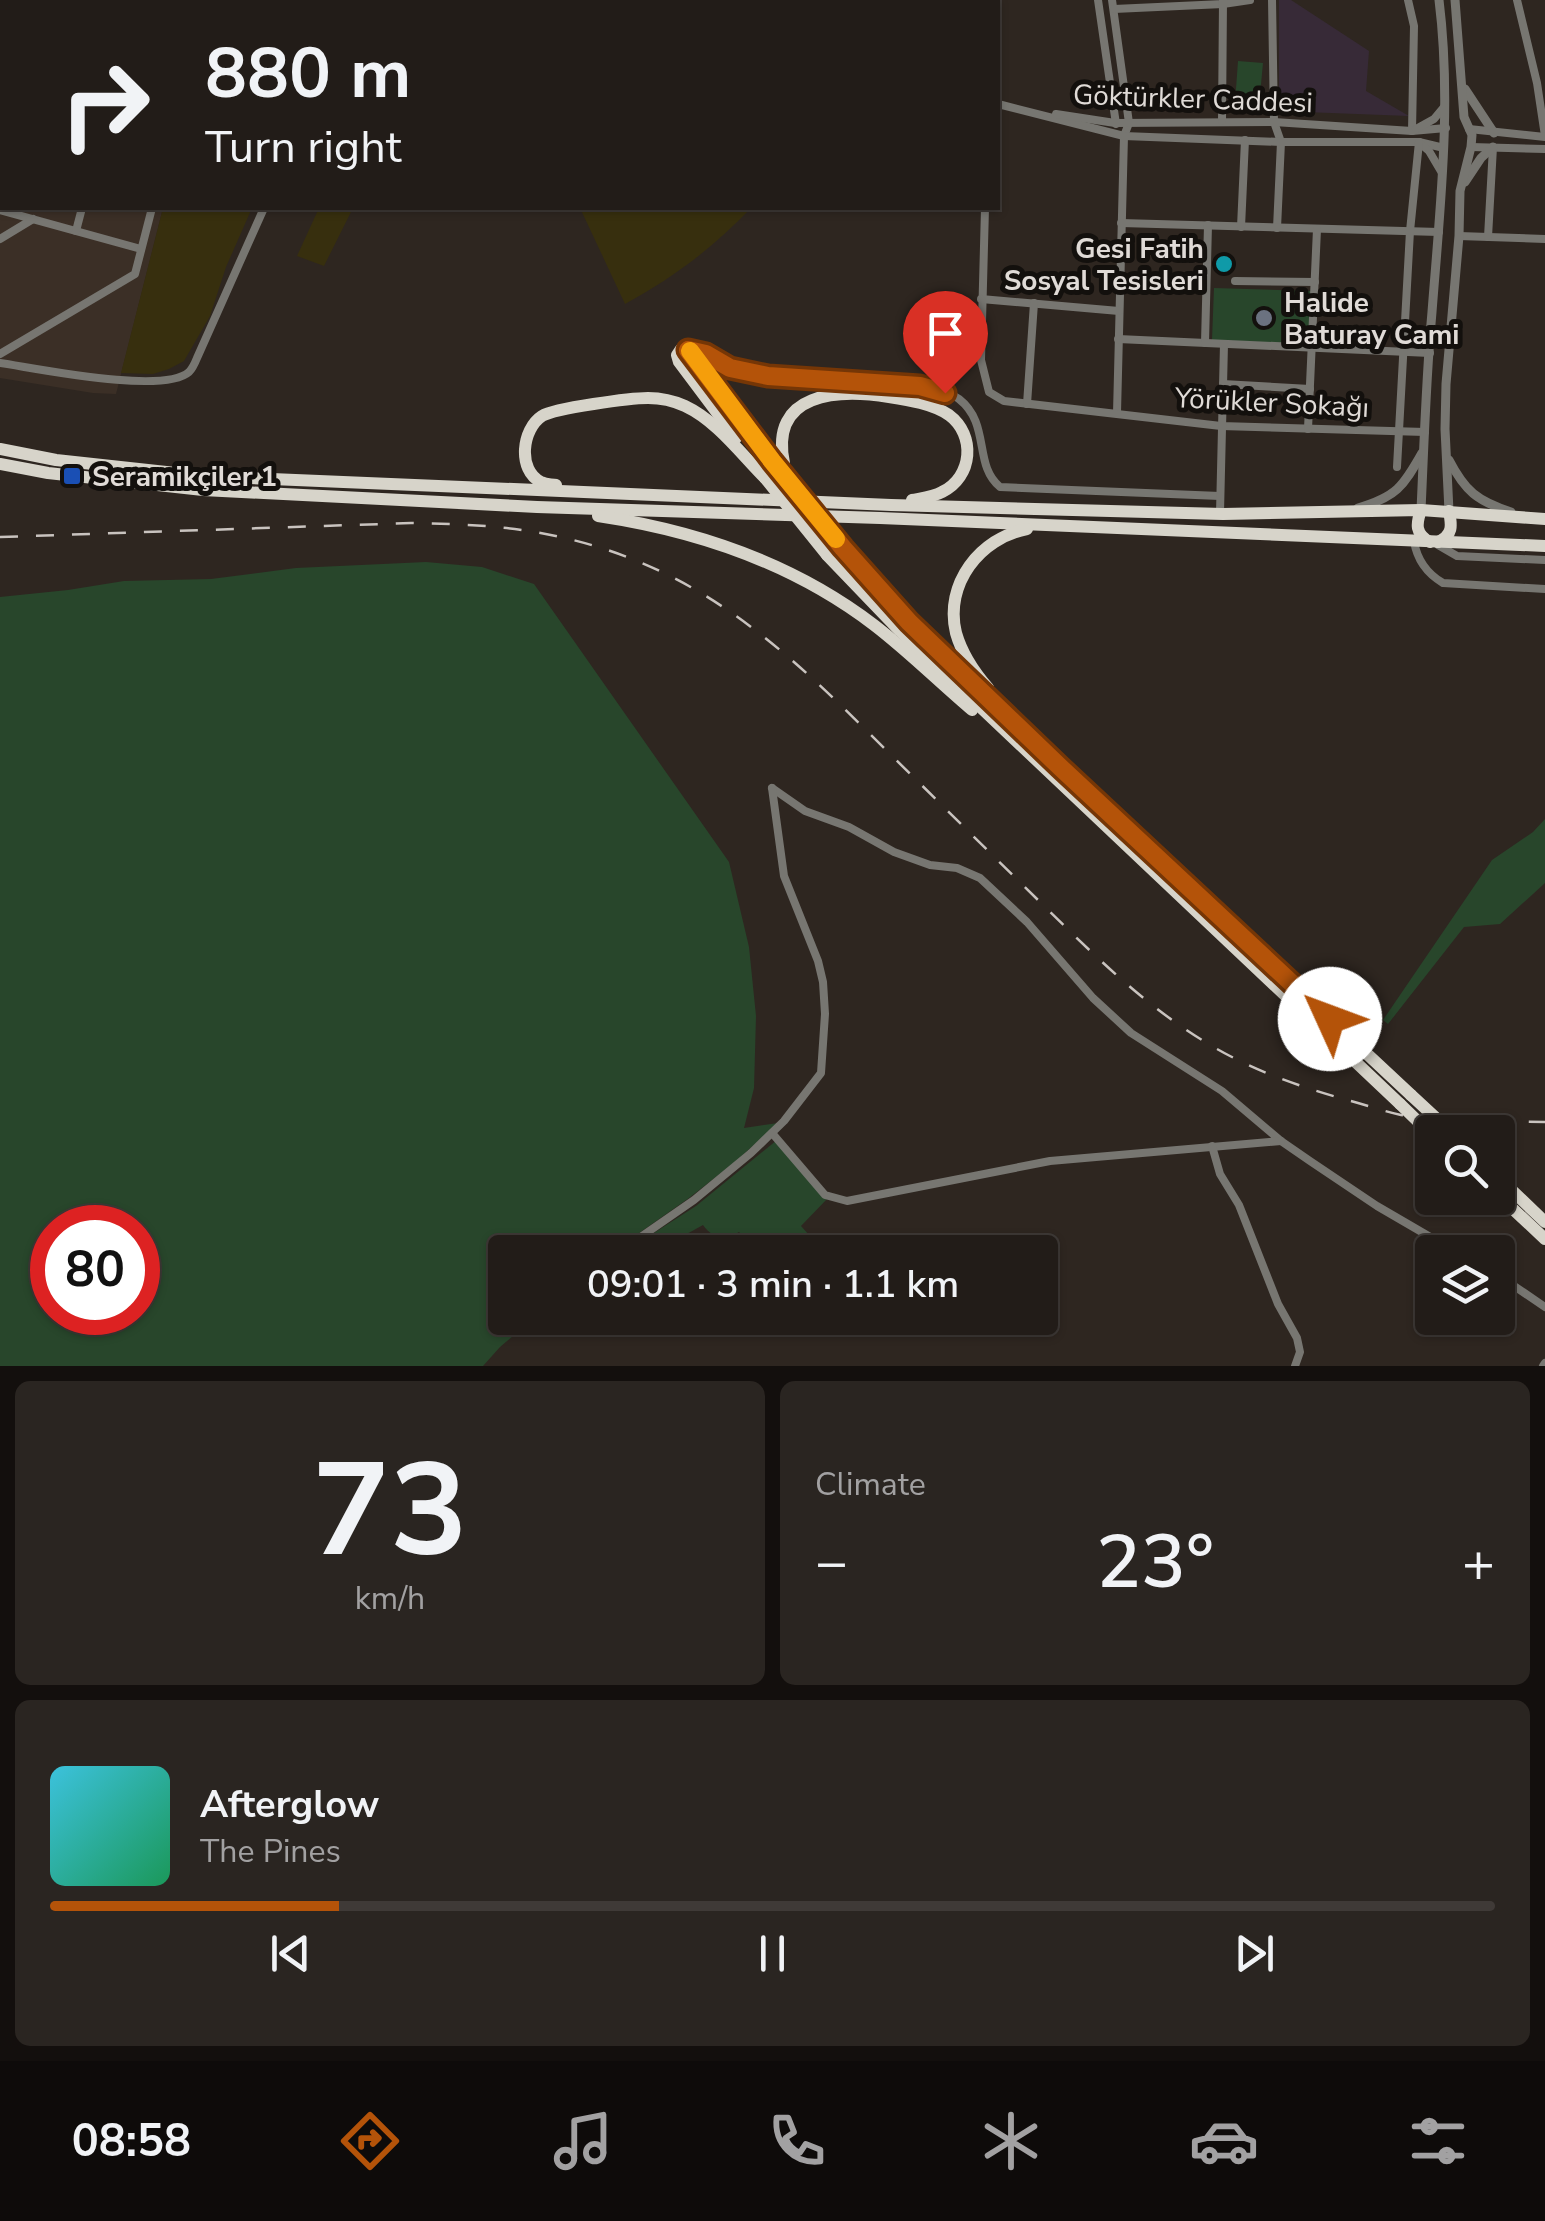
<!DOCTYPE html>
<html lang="en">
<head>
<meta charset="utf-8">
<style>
  body { margin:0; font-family:"Nunito Sans",sans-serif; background:#2a2521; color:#f1f3f6; height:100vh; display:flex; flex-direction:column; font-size:38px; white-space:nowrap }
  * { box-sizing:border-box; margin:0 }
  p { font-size:32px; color:#a2a1a2 }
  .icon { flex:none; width:55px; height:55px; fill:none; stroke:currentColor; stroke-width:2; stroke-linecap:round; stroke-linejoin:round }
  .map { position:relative; height:1366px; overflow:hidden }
  .drawer { display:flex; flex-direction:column; gap:15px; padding:15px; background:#130f0d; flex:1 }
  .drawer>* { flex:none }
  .top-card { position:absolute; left:0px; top:0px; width:1000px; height:210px; box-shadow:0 2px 8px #0004,0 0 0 2px #3f3a37; background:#221c18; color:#f1f3f6; overflow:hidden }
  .tools { position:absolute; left:1415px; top:1115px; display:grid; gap:20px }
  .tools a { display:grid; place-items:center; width:100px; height:100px; border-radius:10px; background:#221c18; box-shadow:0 2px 8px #0004,0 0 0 2px #3f3a37; font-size:50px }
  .speed { position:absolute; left:30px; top:1205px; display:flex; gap:20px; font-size:50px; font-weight:700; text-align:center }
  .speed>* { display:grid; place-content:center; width:130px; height:130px; border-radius:50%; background:#221c18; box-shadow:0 2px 8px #0004,0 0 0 2px #3f3a37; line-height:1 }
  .speed .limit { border:15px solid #d22; background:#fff; color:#111 }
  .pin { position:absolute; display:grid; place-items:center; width:85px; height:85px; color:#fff; margin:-102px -42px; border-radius:50% 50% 50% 0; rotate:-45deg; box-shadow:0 0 10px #0007 }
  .pin .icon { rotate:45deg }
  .me { position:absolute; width:110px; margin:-55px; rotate:313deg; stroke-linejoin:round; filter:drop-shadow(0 0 8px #0008) }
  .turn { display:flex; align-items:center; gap:35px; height:210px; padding:0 40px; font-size:45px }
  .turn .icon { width:130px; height:130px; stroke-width:2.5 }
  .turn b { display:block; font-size:70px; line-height:85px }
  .big { font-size:75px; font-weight:600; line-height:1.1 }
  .drawer .tile { flex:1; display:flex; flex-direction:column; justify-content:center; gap:15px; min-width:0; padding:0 35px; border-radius:15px; background:#2a2521 }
  .drawer .dial { align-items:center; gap:0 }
  .dial b { font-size:130px; line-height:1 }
  .song { display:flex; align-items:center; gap:30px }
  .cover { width:120px; height:120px; border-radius:15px; background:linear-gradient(135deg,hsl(190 70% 55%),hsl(150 70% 35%)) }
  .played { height:10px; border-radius:5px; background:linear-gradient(90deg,#b45309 20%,#3f3a37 20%) }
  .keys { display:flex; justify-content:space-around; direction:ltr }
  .heat { display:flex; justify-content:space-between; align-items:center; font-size:55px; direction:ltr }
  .drawer .tiles { flex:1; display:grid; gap:15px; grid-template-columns:1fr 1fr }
  .tile:last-child { grid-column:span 2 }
  .trip { position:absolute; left:488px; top:1235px; width:570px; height:100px; border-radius:10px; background:#221c18; box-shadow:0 2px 8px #0004,0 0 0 2px #3f3a37; font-weight:600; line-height:100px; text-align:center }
  .menu { display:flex; height:160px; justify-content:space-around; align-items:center; background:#0e0b0a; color:#a2a1a2 }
  .menu .icon { width:70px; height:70px }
  .menu .selected { color:#b45309 }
  .menu b { font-size:45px; color:#f1f3f6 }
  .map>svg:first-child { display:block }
  .built { fill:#3b2f26 }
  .education { fill:#372a37 }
  .green { fill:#28462b; fill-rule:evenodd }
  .sand { fill:#372f0e }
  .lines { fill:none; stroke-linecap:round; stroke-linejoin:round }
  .minor { stroke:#777671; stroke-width:8 }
  .tertiary { stroke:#777671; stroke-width:9 }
  .trunk { stroke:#d7d4ca; stroke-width:12 }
  .rail { stroke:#c9c3bf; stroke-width:2.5; stroke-dasharray:18 18; stroke-linecap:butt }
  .trunk-bridge { stroke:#d7d4ca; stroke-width:12 }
  .route-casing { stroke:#753606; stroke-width:25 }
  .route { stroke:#b45309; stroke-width:18 }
  .slow { stroke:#f59e0b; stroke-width:18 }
  .culture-dot { fill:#0f9aa8; stroke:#13100d; stroke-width:4 }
  .worship-dot { fill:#6b7280; stroke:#13100d; stroke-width:4 }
  .transit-dot { fill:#1a4fb4; stroke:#13100d; stroke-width:4 }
  .labels { text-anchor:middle; stroke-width:10; stroke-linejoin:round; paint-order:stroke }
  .street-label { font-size:28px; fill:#e0dbd7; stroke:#13100d }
  .poi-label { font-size:28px; font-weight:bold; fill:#e0dbd7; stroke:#13100d; text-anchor:start }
</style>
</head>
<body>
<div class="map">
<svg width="1545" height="1366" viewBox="0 0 1545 1366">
  <rect width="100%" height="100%" fill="#2e2620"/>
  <polygon class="built" points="0,0 163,0 165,2 2,2 2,208 163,208 116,394 93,393 0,378"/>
  <polygon class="education" points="1279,0 1291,0 1369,51 1366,91 1409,116 1279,111"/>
  <g class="green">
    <polygon points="1238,61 1263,63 1259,105 1235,103"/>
    <polygon points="1214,288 1311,291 1309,344 1212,340"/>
    <path d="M426 562 482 567 534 584 729 862 749 947 756 1016 754 1088 744 1128 778 1123 735 1162 689 1198 612 1252H505V1318H534L500 1347 483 1366H0V597L68 590 124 581 211 579 296 568ZM52 1228H138V1312H52Z"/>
    <polygon points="1545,819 1545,883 1500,924 1464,927 1388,1024 1383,1020 1492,860 1533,832"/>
    <path d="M777 1140 827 1199 801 1226 810 1236 813 1252H757L739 1232C725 1241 713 1239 703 1225L656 1251 646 1238 696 1206Z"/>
  </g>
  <g class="sand">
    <polygon points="163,208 252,208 226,267 210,316 184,361 169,369 153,374 121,373"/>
    <polygon points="319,208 353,208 324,266 297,256"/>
    <path d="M580 208H751C714 247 673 278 625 304Z"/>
  </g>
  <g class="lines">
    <g class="minor">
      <polyline points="148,0 149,2"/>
      <polyline points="703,0 707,2"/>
      <polyline points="1098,0 1116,124"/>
      <polyline points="1112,0 1129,123 1124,136 1117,413"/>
      <polyline points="1272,0 1274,122 1281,142 1277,228"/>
      <polyline points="1408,0 1414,26 1412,131"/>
      <polyline points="1517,0 1537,83 1545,136"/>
      <polyline points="393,2 395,0"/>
      <polyline points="1114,9 1223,4 1250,0"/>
      <polyline points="0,15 2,16"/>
      <polyline points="0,75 2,65"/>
      <polyline points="998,104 1124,136 1281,142 1419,142 1444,148"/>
      <polyline points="1056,114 1115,123 1274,122 1412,131 1446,128"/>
      <polyline points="1222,121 1223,1"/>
      <polyline points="1416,129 1434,119 1444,107"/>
      <polyline points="1469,129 1545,137"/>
      <polyline points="1422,145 1429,151 1442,173"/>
      <polyline points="1471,147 1545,149"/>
      <polyline points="985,208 981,360 989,392 1004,401 1221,426 1425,432"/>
      <polyline points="0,210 141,249"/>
      <polyline points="1121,223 1439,232"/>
      <polyline points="1241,227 1245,140"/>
      <polyline points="76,231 82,208"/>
      <polyline points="1459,236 1545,239"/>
      <polyline points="1488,237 1493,147"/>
      <polyline points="0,239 33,219"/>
      <polyline points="1235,281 1315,282"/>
      <polyline points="981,299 1119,311"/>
      <polyline points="1118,339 1430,353"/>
      <polyline points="1205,343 1208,225"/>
      <path d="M688 350C705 351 715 362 730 368 742 372 756 374 768 376 811 381 928 376 959 399 991 424 973 465 1000 487L1220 496"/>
      <polyline points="0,354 135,274 152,208"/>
      <path d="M0 363C35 368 163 395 189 372 193 368 195 363 197 358L264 208"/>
      <polyline points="1223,384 1310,389"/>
      <polyline points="1027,404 1034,303"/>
      <polyline points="1308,429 1317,229"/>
      <polyline points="1397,467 1410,231 1419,142"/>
      <polyline points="1220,513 1224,344"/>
      <path d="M1414 541C1417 560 1426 573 1443 583L1545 589"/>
      <polyline points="1438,545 1457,556 1545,560"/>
      <polyline points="772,788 805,811 849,827 894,852 930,865 957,868 980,878 1027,922 1093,998 1131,1033 1222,1091 1281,1141 1310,1161 1377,1206 1456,1252"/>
      <polyline points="772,1133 825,1195 847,1201 1050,1161 1281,1141"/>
      <polyline points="1212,1146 1220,1174 1239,1205 1278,1304 1297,1338 1300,1352 1295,1366"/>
      <polyline points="619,1252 694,1200 751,1153 784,1121 821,1073 825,1014 823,982 818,961 784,876 772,788"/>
      <polyline points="1498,1275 1545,1307"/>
      <polyline points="526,1330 540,1318"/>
      <polyline points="1543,1366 1545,1363"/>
    </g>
    <g class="tertiary">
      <polyline points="1465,89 1494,133"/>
      <polyline points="1465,182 1481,158 1493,147"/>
      <path d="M1449 460C1465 491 1477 501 1511 512"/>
      <path d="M1358 508C1396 497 1403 487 1422 453"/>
      <path d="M1421 510C1424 445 1426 378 1432 312 1440 208 1452 104 1439 0"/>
      <polyline points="1449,511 1445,429 1446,384 1459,236 1460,191 1471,147 1472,135 1464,117 1455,0"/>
    </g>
    <g class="trunk">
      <polyline points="736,438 679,362 677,355 681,349 690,351 772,461"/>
      <polyline points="0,449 56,460 203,476 891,505 1223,514 1421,510 1545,519"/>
      <path d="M784 463C769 392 838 389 889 397 909 400 933 404 949 415 976 435 973 477 942 492 933 497 922 498 912 500"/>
      <polyline points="0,464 48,473 203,490 537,507 880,518 1545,546"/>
      <path d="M556 485C551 484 546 485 541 482 517 470 522 429 542 416 555 408 631 398 648 398 661 398 674 401 685 406 717 421 741 454 765 478"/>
      <path d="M1421 510C1416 524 1415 534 1430 542"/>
      <path d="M598 516C699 531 793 563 874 625 908 651 939 682 972 710"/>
      <path d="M1438 542C1453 535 1452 526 1449 511"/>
      <polyline points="843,548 909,622 1060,767 1411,1095"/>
      <polyline points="827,555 900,631 1400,1104"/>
      <path d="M988 688C974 672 962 654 956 633 944 584 980 538 1027 529"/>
      <polyline points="1498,1177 1545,1222"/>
      <polyline points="1498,1195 1545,1239"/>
    </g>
    <path class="rail" d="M0 537 411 523C464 524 517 526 569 539 709 573 793 657 891 755 940 803 988 851 1037 899 1096 957 1155 1017 1230 1056 1270 1077 1314 1091 1358 1103 1372 1107 1387 1112 1401 1115 1448 1123 1497 1121 1545 1122"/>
    <g class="trunk-bridge">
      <polyline points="772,461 843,548"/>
      <polyline points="765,478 827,555"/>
      <polyline points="1411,1095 1451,1132"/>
      <polyline points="1400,1104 1432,1135"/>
    </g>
  </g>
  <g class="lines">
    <g class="route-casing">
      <polyline id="route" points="945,393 920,386 768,376 730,368 706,354 688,350 772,461 843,548 909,622 1060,767 1330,1019"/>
    </g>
    <use href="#route" class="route"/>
    <polyline class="slow" points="690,351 772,461 836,539"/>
  </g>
  <circle class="culture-dot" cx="1224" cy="264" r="10"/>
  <circle class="worship-dot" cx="1264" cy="318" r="10"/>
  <rect class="transit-dot" x="62" y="466" width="20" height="20" rx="5"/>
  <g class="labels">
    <g class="street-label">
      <text transform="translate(1193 98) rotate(2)" y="10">Göktürkler Caddesi</text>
      <text transform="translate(1272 402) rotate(3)" y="10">Yörükler Sokağı</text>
    </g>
    <g class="poi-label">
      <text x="1204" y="258" text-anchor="end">Gesi Fatih<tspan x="1204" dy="32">Sosyal Tesisleri</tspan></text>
      <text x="1284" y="312">Halide<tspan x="1284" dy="32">Baturay Cami</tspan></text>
      <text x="92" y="486">Seramikçiler 1</text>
    </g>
  </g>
</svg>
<div class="tools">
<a><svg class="icon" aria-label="search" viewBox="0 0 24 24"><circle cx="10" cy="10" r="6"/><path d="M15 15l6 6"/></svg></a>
<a><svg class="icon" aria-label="layers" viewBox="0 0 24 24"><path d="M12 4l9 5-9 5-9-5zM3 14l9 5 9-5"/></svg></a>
</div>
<div class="speed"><div class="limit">80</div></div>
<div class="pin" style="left:945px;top:393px;background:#d93025"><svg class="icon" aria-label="arrive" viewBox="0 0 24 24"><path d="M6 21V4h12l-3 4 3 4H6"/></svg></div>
<svg class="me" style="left:1330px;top:1019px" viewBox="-20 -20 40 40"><circle r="19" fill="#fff"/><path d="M0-13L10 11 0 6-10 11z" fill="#b45309"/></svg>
<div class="trip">09:01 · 3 min · 1.1 km</div>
<div class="top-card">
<div class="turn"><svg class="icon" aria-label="right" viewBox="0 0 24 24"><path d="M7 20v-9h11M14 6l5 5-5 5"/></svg><div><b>880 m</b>Turn right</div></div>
</div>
</div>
<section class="drawer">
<div class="tiles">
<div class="tile dial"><b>73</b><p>km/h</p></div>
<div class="tile"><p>Climate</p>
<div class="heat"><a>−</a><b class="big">23°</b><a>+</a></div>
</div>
<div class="tile">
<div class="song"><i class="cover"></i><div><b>Afterglow</b><p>The Pines</p></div></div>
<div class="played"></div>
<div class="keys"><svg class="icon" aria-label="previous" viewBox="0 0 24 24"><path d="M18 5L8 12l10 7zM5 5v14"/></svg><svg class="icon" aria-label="pause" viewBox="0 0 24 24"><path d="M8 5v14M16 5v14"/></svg><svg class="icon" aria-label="next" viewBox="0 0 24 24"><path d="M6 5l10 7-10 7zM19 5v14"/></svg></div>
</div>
</div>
</section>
<nav class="menu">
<b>08:58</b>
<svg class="icon selected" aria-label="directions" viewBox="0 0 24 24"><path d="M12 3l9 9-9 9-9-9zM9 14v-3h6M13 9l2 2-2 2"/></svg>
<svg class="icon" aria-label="music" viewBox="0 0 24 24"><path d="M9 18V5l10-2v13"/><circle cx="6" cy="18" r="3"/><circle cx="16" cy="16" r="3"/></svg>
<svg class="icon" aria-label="phone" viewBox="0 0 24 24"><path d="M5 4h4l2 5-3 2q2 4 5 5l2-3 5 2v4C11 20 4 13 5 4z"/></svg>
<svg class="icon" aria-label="climate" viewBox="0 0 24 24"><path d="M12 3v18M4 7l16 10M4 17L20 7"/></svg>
<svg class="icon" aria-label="car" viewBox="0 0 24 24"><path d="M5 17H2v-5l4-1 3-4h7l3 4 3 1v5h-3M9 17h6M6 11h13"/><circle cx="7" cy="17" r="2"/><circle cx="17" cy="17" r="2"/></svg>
<svg class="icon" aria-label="filters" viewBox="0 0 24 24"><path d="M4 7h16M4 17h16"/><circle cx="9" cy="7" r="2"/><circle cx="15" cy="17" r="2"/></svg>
</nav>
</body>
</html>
